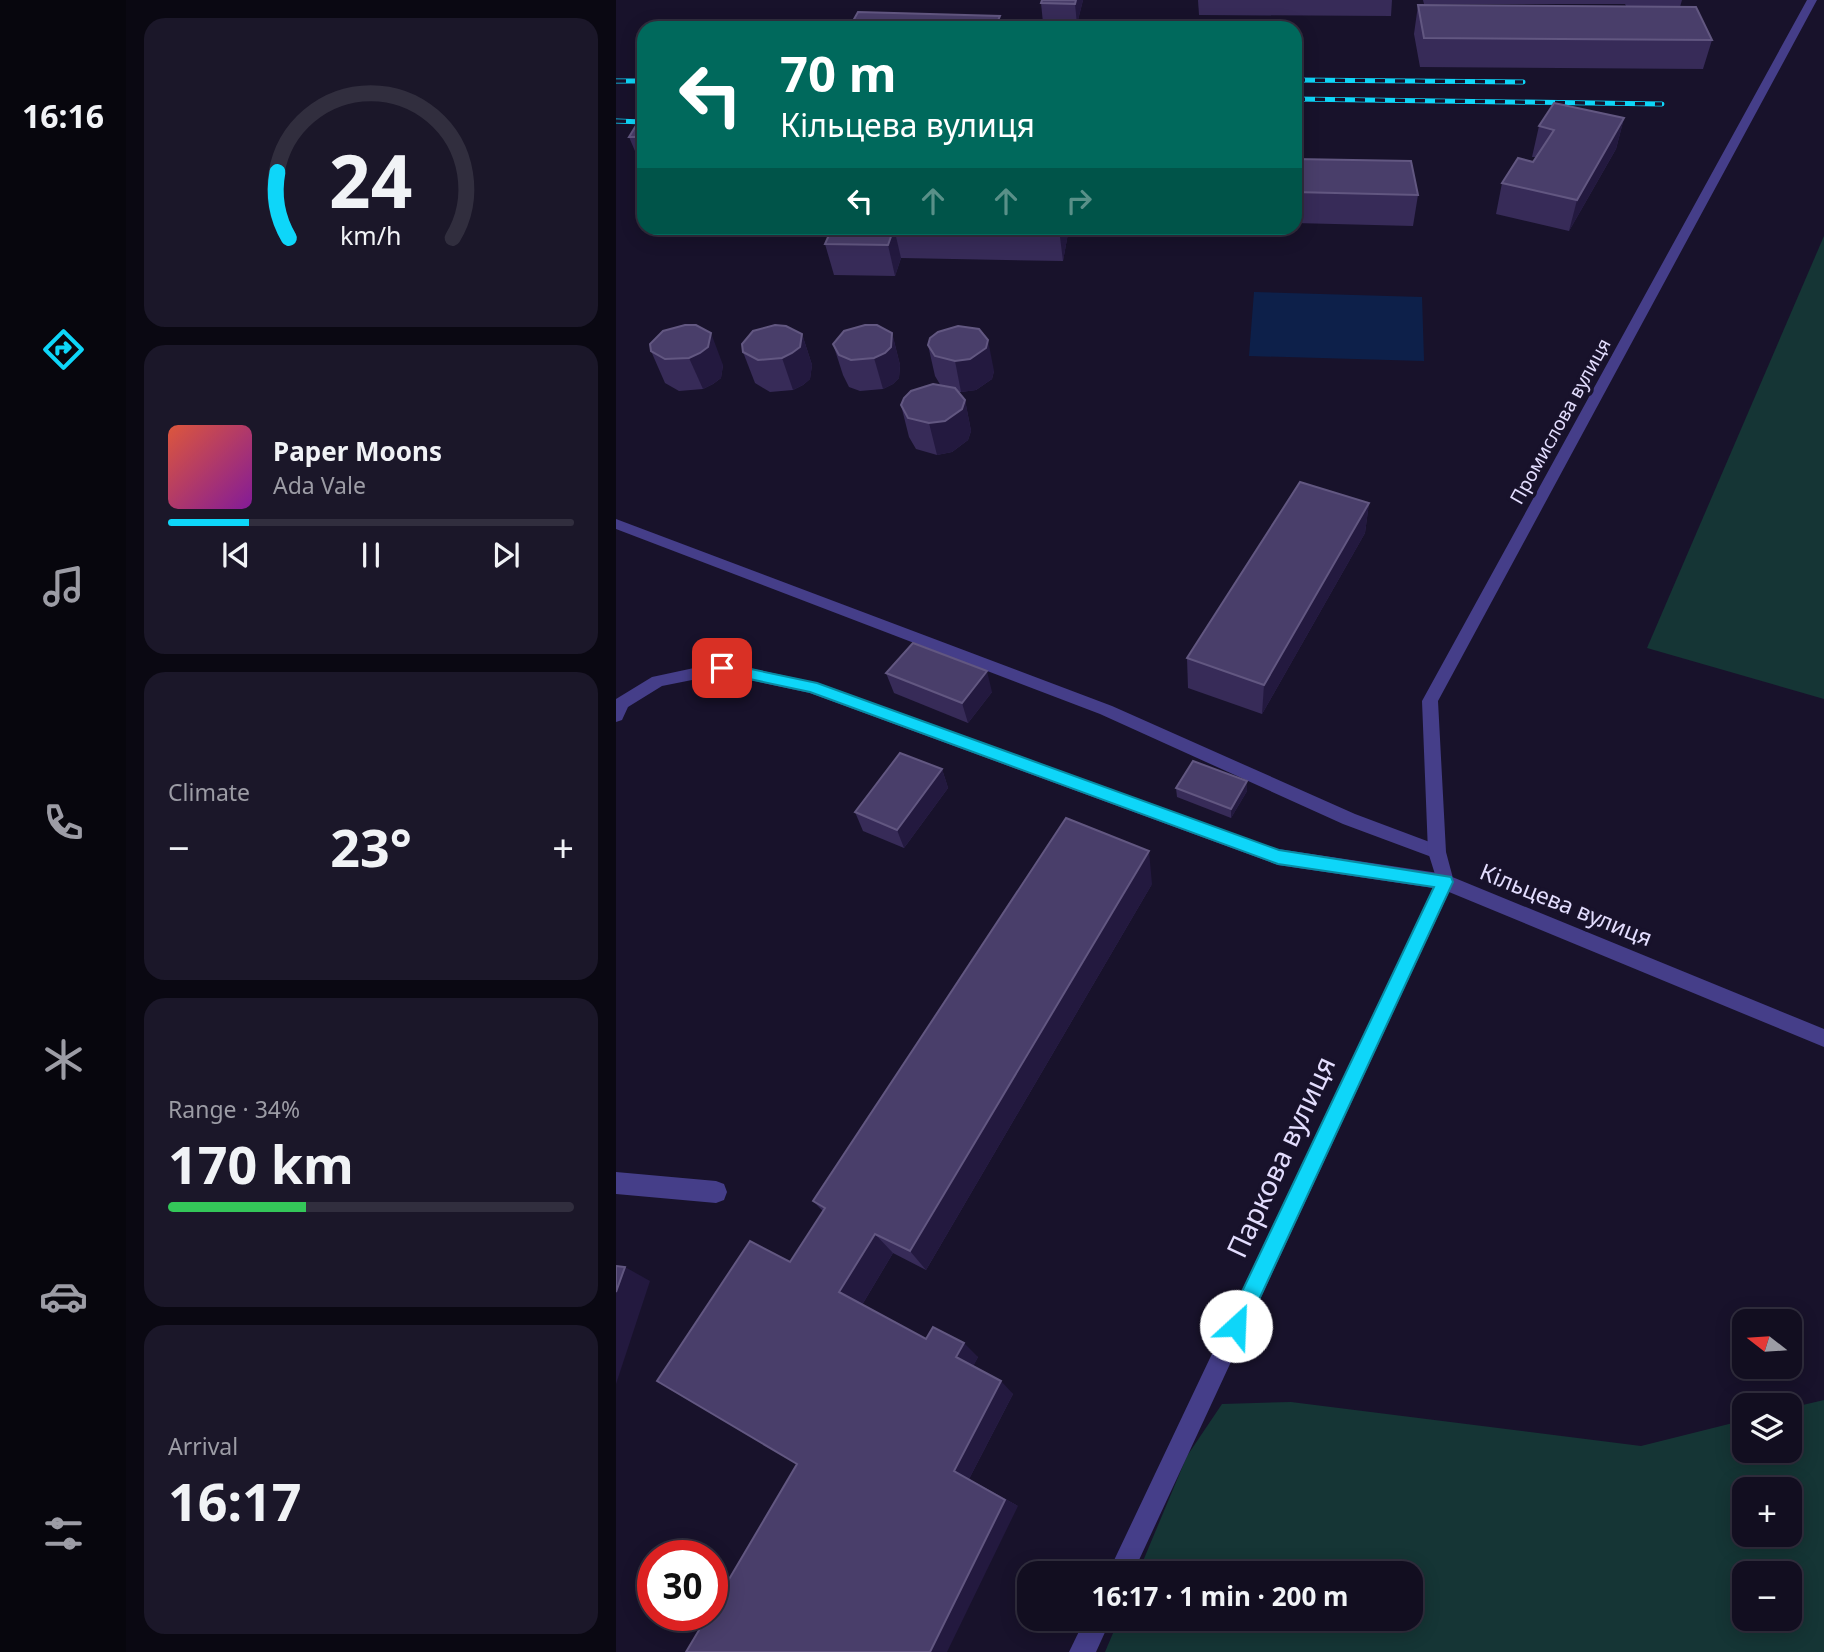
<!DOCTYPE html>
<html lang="en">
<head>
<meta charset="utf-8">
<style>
  body { margin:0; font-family:"Noto Sans",sans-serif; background:#1b1729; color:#f1f3f6; height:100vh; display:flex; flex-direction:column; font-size:26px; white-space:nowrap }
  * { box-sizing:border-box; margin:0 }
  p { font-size:23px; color:#9c9ca5 }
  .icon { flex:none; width:38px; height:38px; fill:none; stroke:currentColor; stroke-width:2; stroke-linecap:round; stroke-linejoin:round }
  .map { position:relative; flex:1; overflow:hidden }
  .details { display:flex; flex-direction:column; gap:18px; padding:18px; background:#0a0812; width:490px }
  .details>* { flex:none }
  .hud { position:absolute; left:21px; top:21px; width:665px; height:214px; border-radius:21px; box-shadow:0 4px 18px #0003,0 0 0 2px #312e3e; background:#00695c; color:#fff; overflow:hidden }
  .needle { width:46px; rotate:287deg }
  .fabs { position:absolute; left:1116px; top:1309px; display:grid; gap:14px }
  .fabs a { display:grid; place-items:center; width:70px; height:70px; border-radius:14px; background:#120e20; box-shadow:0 4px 18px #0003,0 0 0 2px #312e3e; font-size:35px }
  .speed { position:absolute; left:21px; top:1540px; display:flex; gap:14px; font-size:35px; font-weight:700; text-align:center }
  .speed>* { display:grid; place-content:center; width:91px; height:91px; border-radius:50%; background:#120e20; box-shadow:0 4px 18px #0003,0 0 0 2px #312e3e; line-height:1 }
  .speed .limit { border:10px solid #d22; background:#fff; color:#111 }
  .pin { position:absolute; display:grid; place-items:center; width:60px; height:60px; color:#fff; margin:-30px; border-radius:14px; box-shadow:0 4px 10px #0006 }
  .me { position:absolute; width:77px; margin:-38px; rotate:25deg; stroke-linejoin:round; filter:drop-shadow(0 0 5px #0008) }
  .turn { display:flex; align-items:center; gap:24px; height:147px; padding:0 28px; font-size:32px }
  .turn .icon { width:91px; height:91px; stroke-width:2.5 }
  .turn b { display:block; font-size:49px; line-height:60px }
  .lanes { display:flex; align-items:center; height:66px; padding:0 28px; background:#0003; justify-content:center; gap:35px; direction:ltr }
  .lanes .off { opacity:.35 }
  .big { font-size:52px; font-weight:700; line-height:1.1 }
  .details .card { flex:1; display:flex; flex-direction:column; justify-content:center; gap:10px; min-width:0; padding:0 24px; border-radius:21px; background:#1b1729 }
  .details .dial { align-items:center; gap:0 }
  .dial svg { height:182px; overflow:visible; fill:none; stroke:#312e3e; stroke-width:7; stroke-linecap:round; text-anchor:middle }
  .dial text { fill:#f1f3f6; stroke:none }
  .song { display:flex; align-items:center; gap:21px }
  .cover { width:84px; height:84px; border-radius:10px; background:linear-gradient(135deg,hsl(10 70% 55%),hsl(290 70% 35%)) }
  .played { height:7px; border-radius:4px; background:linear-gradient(90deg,#0ed6f9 20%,#312e3e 20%) }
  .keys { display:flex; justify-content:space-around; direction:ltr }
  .heat { display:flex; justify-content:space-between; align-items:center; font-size:38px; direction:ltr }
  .charge { height:10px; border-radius:5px; background:linear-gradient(90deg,#34c759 34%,#312e3e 0) }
  .trip { position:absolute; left:401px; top:1561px; width:406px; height:70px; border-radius:21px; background:#120e20; box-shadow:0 4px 18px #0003,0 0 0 2px #312e3e; font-weight:700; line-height:70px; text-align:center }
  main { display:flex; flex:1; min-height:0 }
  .dock { display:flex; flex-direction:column; width:126px; justify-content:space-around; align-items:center; background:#07060d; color:#9c9ca5 }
  .dock .icon { width:49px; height:49px }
  .dock .on { color:#0ed6f9 }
  .dock b { font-size:32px; color:#f1f3f6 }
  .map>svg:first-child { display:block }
  .green { fill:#153535; fill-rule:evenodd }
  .water { fill:#0d204a }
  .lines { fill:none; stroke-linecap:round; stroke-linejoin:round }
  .service { fill:#453e89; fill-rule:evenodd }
  .minor { fill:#453e89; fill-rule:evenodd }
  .tertiary { fill:#453e89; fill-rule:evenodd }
  .rail-casing { stroke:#0ed6f9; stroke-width:5 }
  .rail { stroke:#18122b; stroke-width:3.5; stroke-dasharray:10; stroke-linecap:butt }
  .wall { fill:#372b58 }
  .shaded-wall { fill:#23193f }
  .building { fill:#493e6a; stroke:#625781; stroke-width:2 }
  .route { fill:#0ed6f9; stroke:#098ba2; stroke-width:2 }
  .labels { text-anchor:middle; stroke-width:7; stroke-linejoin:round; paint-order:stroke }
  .far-street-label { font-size:19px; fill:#e3ddfe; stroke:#18122b }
  .street-label { font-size:23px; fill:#e3ddfe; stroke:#18122b }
  .near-street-label { font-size:28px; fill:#e3ddfe; stroke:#18122b }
</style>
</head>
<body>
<main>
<nav class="dock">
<b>16:16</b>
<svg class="icon on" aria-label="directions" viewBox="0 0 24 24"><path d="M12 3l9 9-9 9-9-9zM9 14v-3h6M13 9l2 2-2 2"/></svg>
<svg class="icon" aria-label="music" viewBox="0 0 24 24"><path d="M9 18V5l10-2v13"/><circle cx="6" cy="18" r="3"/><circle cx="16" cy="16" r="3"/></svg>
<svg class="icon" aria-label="phone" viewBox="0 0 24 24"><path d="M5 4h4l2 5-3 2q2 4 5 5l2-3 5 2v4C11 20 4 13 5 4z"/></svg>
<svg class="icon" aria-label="climate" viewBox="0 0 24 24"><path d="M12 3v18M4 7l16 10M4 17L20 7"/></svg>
<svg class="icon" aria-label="car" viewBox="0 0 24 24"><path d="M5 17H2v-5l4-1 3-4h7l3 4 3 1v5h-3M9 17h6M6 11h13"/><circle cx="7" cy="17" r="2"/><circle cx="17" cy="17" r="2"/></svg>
<svg class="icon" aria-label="filters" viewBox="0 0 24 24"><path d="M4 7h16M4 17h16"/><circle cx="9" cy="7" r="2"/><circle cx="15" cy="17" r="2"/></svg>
</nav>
<section class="details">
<div class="card dial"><svg viewBox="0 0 100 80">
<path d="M14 69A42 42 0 1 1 86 69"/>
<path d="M14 69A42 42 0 0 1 9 40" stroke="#0ed6f9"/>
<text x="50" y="56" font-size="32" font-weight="700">24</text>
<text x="50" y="72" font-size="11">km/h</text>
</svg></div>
<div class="card">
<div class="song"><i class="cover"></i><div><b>Paper Moons</b><p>Ada Vale</p></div></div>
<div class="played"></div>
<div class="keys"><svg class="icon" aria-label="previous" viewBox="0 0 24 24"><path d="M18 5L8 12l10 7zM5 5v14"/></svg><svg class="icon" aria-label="pause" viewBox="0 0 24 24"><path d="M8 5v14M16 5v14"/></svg><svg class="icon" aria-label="next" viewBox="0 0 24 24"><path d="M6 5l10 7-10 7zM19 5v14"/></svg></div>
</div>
<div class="card"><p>Climate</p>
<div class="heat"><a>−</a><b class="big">23°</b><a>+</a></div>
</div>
<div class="card"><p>Range · 34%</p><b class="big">170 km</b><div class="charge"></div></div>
<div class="card"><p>Arrival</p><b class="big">16:17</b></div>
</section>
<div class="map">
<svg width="1208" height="1652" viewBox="0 0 1208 1652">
  <rect width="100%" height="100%" fill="#18122b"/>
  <g class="green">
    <polygon points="1208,236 1208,699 1031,648"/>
    <path d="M1208 1400V1652H489L503 1619H794V1573H522L571 1456 606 1404 675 1402 1025 1446 1129 1420V1451H1174V1408ZM1129 1489H1174V1535H1129ZM1129 1573H1174V1619H1129Z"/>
  </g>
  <polygon class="water" points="638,292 806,297 808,361 633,356"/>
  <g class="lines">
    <g class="service">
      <polygon points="0,519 496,706 739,814 827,847 830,852 827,857 821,859 727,824 484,714 0,529"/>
      <polygon points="106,662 202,683 668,852 671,857 668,862 662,865 194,693 106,674 46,686 12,707 6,720 0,722 0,699 36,677"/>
      <polygon points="0,1172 100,1181 108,1184 111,1192 108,1200 100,1203 0,1194"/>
    </g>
    <g class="minor">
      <polygon points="662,849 829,874 1208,1029 1208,1047 833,892 517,1573 492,1573 817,888 662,865 656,862 653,857 656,852"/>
      <polygon points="469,1619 495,1619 480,1652 453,1652"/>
    </g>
    <polygon class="tertiary" points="1191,0 1201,0 822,701 830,852 838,882 835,887 829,890 823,887 812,852 806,701"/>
    <g class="rail-casing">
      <g id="rail">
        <polyline points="679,80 907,82"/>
        <polyline points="0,81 28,81"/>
        <polyline points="679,99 1046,104"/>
        <polyline points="0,121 28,122"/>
      </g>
    </g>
    <use href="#rail" class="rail"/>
  </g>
  <g class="wall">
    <polygon points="467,0 461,24 427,23 425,3"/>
    <polygon points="582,0 776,0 775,16 583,15"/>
    <polygon points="807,0 1066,0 1064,7 1096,40 1087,69 804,67 798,34 802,5 1010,6 1009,4 808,4"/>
    <polygon points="1008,118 1000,149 953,231 880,214 886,183 917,162 920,157 916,157 923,126"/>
    <polygon points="28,119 28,158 22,158 13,137"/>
    <polygon points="679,159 802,195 797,226 679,223"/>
    <polygon points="216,228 453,228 447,261 285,258 279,276 218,275 209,244"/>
    <polygon points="276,333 284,365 283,378 277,384 267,389 244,391 233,387 227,375 217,344"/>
    <polygon points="186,334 196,365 194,379 187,385 177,390 154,392 139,383 127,352"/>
    <polygon points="34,344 107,365 105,378 97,384 87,389 63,391 49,383 35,351"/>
    <polygon points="312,345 378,371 376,379 360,390 345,392 342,392 349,400 355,431 352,440 336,452 321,455 300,449 293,437 285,405 325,386 319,376"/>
    <polygon points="753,503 749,533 646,714 572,688 571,658"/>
    <polygon points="270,673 376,692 352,723 278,693"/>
    <polygon points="326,769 332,788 288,848 247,831 239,812"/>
    <polygon points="560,788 631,791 615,818 561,797"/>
    <polygon points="536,884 310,1270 277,1253 246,1305 310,1339 362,1357 357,1366 397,1394 353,1479 402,1506 181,1464 174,1262 207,1211 197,1201"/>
  </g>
  <g class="shaded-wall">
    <polygon points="460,0 467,0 461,24 459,4"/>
    <polygon points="384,16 385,28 379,28"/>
    <polygon points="1008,118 1000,149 953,231 961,200"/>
    <polygon points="278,228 285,258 279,276 272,245"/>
    <polygon points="443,228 453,228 447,261 443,229"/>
    <polygon points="95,333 107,365 105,378 97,384 87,389 73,358"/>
    <polygon points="276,333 284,365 283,378 277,384 267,389 258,358"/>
    <polygon points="186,334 196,365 194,379 187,385 177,390 166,358"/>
    <polygon points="372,340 378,371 376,379 360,390 345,392 339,361"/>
    <polygon points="349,400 355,431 352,440 336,452 321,455 313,423"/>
    <polygon points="753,503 749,533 646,714 648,685"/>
    <polygon points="371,671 376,692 352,723 346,703"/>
    <polygon points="326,769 332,788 288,848 281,830"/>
    <polygon points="631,781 631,791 615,818 615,809"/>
    <polygon points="533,851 536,884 310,1270 294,1251"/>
    <polygon points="259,1234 277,1253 243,1310 223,1292"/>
    <polygon points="9,1267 34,1281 0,1384 0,1292"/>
    <polygon points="348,1343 362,1357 355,1371 340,1357"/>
    <polygon points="385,1381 397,1394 353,1479 402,1506 331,1652 314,1652 338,1471"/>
  </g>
  <g class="building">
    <polygon points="426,0 460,0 459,4 425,3"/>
    <polygon points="802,5 1080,7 1096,40 808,38"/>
    <polygon points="242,12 384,16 379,28 233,28"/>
    <polygon points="938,103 1008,118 961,200 886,183 902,158 917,162 938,130 923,126"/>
    <polygon points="24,119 28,119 28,137 13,137"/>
    <polygon points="679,159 795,161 802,195 679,192"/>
    <polygon points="216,228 278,228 272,245 209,244"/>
    <polygon points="313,228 443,228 443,229"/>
    <polygon points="69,325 80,325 95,333 92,347 84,353 73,358 49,359 35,351 34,344 47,331"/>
    <polygon points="159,325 170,326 186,334 184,347 176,353 166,358 142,360 127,352 126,344 137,331"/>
    <polygon points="249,325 261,325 276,333 275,347 269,353 258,358 235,360 223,355 217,344 228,331"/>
    <polygon points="342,326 363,329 372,340 370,348 354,359 339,361 319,356 312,345 314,338 322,332"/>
    <polygon points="317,384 339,388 349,400 346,409 329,421 313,423 292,418 285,405 288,398 295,391"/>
    <polygon points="684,482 753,503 648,685 571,658"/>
    <polygon points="297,643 371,671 346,703 270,673"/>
    <polygon points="284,753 326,769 281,830 239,812"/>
    <polygon points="577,761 631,781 615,809 560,788"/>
    <polygon points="450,818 533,851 294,1251 259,1234 223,1292 310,1339 317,1327 348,1343 340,1357 385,1381 338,1471 389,1500 314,1652 70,1652 92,1615 96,1615 96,1608 181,1464 41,1381 134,1241 174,1262 209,1208 197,1201"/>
    <polygon points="0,1266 9,1267 0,1292"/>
  </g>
  <polygon class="route" points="106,663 201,683 663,850 835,877 837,882 627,1334 620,1337 613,1334 610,1326 613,1319 818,887 662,864 194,692 101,672 99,668 101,664"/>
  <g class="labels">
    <g class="far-street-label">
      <text transform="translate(944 421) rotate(-61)" y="7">Промислова вулиця</text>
    </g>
    <g class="street-label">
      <text transform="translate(950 905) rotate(22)" y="8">Кільцева вулиця</text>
    </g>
    <g class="near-street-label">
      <text transform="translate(665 1157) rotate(-65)" y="10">Паркова вулиця</text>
    </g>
  </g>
</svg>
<div class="fabs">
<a><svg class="needle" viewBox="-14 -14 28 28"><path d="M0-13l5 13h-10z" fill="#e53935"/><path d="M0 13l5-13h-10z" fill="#9c9ca5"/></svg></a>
<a><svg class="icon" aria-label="layers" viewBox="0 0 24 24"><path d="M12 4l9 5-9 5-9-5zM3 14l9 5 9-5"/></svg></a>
<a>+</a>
<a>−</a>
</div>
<div class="speed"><div class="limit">30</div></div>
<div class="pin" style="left:106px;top:668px;background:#d93025"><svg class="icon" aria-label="arrive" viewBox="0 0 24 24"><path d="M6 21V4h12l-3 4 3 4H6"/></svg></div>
<svg class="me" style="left:620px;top:1326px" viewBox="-20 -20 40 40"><circle r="19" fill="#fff"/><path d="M0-13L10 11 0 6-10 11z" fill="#0ed6f9"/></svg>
<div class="trip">16:17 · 1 min · 200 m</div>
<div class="hud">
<div class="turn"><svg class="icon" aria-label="left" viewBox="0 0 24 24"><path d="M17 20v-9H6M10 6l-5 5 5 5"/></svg><div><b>70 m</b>Кільцева вулиця</div></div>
<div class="lanes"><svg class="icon" aria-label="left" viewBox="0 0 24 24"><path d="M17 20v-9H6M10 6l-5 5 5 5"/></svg><svg class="icon off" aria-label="ahead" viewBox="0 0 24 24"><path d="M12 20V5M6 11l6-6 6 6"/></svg><svg class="icon off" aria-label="ahead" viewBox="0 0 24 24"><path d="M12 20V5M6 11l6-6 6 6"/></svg><svg class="icon off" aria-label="right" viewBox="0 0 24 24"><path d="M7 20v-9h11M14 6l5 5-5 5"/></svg></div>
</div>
</div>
</main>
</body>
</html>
